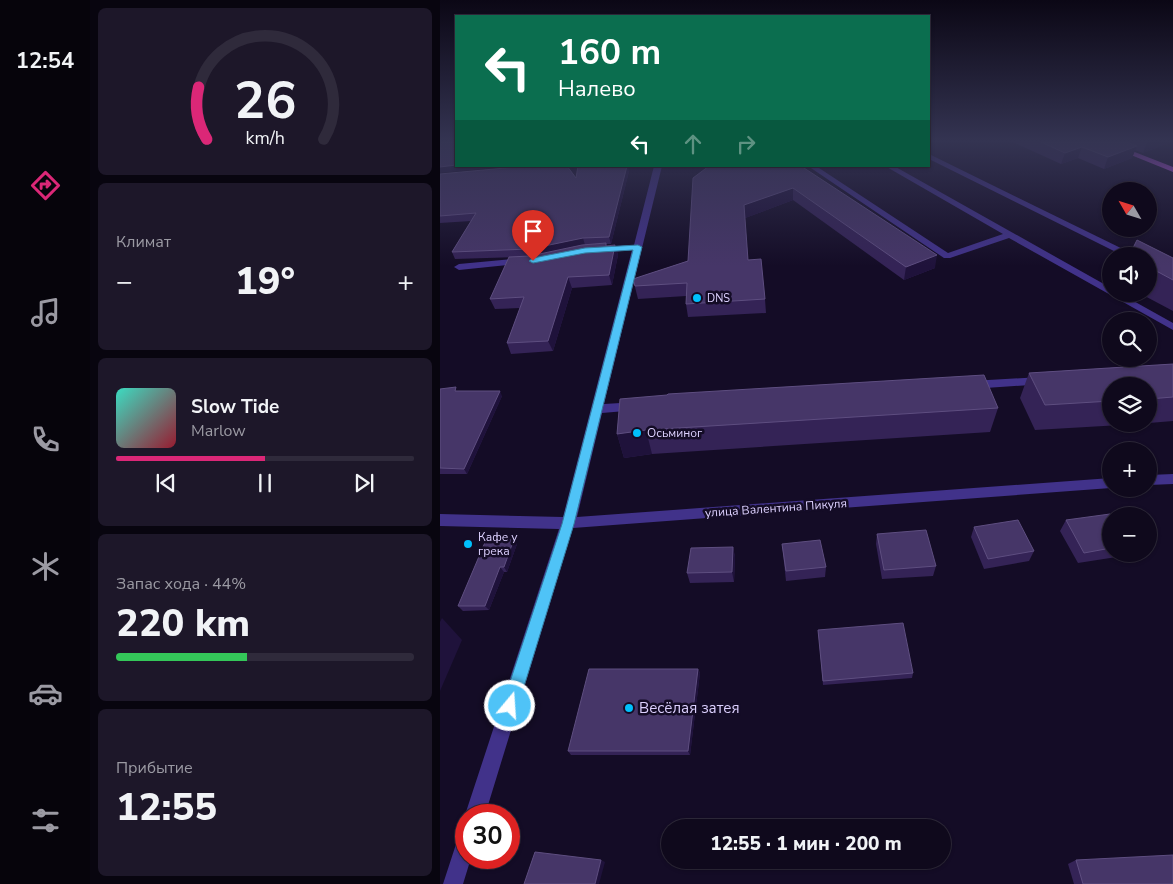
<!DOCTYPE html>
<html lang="ru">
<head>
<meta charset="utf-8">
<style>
  body { margin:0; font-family:"Nunito Sans",sans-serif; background:#1d1729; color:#f1f3f6; height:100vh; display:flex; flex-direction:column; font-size:19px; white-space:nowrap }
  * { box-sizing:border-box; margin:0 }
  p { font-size:16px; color:#9b9aa3 }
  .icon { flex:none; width:28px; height:28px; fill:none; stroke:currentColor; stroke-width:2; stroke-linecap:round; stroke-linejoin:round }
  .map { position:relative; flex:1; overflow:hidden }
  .details { display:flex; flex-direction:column; gap:8px; padding:8px; background:#08050f; width:350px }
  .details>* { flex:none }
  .top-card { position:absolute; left:15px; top:15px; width:475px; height:152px; border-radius:0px; box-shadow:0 1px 4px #0004,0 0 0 1px #2f2a3b; background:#0b6e4f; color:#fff; overflow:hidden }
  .needle { width:32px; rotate:309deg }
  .fabs { position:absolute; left:662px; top:182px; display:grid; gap:10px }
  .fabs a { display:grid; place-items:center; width:55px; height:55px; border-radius:50%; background:#0f091c; box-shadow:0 1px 4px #0004,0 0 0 1px #2f2a3b; font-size:25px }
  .speed { position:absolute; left:15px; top:804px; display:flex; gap:10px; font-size:25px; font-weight:700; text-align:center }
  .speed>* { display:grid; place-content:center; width:65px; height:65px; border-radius:50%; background:#0f091c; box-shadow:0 1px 4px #0004,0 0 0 1px #2f2a3b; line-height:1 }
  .speed .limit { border:8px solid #d22; background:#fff; color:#111 }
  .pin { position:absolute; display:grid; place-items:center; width:42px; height:42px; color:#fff; margin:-51px -21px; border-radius:50% 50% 50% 0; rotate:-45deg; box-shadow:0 0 5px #0007 }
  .pin .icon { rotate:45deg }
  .me { position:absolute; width:55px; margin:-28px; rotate:18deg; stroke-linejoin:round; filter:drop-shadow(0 0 4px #0008) }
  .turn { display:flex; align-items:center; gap:18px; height:105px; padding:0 20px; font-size:22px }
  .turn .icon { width:65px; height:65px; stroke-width:2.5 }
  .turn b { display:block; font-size:35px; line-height:42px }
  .lanes { display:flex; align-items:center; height:48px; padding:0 20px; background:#0003; justify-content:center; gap:25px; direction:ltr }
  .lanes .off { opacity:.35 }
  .big { font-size:38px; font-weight:800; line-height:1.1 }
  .details .card { flex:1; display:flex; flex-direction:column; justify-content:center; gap:8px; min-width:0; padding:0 18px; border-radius:8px; background:#1d1729 }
  .details .dial { align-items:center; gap:0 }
  .dial svg { height:130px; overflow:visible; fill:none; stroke:#2f2a3b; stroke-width:7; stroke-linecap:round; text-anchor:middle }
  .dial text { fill:#f1f3f6; stroke:none }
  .song { display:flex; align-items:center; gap:15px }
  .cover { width:60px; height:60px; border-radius:8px; background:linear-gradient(135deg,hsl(170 70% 55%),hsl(350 70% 35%)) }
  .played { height:5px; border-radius:2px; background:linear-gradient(90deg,#db2777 50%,#2f2a3b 50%) }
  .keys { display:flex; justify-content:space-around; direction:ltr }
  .heat { display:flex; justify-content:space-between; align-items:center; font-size:28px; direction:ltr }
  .charge { height:8px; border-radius:4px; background:linear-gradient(90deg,#34c759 44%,#2f2a3b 0) }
  .trip { position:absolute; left:221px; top:819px; width:290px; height:50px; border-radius:25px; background:#0f091c; box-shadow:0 1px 4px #0004,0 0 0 1px #2f2a3b; font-weight:800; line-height:50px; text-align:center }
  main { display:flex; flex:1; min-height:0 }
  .tabs { display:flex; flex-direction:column; width:90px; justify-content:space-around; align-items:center; background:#06040b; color:#9b9aa3 }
  .tabs .icon { width:35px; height:35px }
  .tabs .selected { color:#db2777 }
  .tabs b { font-size:22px; color:#f1f3f6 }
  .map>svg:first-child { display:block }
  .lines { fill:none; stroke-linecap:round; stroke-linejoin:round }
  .minor { fill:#41328a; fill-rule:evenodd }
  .major { fill:#d858ff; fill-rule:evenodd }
  .wall { fill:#342356 }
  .shaded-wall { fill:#1f123b }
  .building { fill:#463668; stroke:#5e4e80 }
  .route { fill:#4fc3f7; stroke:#337fa1 }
  .poi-dot { fill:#00c0fc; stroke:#140c26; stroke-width:2 }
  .labels { text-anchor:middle; stroke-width:5; stroke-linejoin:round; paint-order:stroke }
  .far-poi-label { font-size:11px; fill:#ddd1ff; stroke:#140c26; text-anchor:start }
  .poi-label { font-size:12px; fill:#ddd1ff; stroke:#140c26; text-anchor:start }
  .street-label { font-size:12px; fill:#ddd1ff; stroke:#140c26 }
  .near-poi-label { font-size:15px; fill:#ddd1ff; stroke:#140c26; text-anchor:start }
</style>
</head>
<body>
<main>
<nav class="tabs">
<b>12:54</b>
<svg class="icon selected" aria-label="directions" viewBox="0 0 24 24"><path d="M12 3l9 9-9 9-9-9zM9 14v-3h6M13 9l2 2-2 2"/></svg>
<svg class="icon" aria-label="music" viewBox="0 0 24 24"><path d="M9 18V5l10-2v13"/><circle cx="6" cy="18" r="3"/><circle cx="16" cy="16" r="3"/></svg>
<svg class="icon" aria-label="phone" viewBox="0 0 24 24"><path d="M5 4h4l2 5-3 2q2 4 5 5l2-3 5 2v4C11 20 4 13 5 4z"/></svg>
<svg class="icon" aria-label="climate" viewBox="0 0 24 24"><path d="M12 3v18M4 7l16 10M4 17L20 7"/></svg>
<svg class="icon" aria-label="car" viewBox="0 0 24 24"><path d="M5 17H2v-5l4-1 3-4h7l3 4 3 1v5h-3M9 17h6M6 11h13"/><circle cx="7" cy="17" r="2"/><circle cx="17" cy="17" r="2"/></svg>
<svg class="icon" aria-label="filters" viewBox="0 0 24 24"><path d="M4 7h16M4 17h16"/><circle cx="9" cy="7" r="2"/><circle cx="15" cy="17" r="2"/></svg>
</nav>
<section class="details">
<div class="card dial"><svg viewBox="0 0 100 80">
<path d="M14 69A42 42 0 1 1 86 69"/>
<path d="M14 69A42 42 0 0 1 9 37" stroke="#db2777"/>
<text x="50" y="56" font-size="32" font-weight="700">26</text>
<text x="50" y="72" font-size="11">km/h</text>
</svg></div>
<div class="card"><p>Климат</p>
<div class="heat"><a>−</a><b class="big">19°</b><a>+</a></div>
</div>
<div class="card">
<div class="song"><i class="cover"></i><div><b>Slow Tide</b><p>Marlow</p></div></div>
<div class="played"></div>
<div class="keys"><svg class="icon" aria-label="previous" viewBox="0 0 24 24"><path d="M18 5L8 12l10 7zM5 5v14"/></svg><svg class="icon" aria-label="pause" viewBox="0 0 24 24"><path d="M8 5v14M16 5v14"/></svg><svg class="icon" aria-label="next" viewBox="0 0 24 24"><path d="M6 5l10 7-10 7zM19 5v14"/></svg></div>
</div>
<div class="card"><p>Запас хода · 44%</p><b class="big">220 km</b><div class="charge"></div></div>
<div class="card"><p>Прибытие</p><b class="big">12:55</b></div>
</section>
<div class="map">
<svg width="733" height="884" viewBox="0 0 733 884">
  <rect width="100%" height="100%" fill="#140c26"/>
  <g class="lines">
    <g class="minor">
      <polygon points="489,154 693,254 694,256 684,256 489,159"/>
      <polygon points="214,166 222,166 164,404 197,402 203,406 197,410 162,413 137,517 671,478 671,488 133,528 45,815 26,815 26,818 25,815 119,529 0,526 0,514 123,517 192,250 160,253 156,250 160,247 194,245"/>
      <polygon points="368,166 376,166 508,253 563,234 445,166 454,166 671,288 671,294 681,294 733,323 733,330 569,238 510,258 504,258"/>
      <polygon points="84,258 87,259 87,263 19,270 14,267 19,264"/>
      <polygon points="601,377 607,381 605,384 531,389 525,385 531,381"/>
      <polygon points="733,474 733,484 709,485 709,475"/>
      <polygon points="26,832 26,858 31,858 23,884 3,884 19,835"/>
    </g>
    <polygon class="major" points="659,142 669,142 733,167 733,172"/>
  </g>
  <g class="wall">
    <polygon points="573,142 731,142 703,153 695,150 692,158 664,169 638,158 621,164"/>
    <polygon points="361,166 495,268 464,280 353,200 305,218 308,260 325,299 326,313 248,317 246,304 246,296 198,299 193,279 248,261"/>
    <polygon points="189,171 171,244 166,244 167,246 175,245 178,255 172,285 132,288 113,351 71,354 67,343 80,308 55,309 50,299 75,257 15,259 12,252 31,221 0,223 0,174 136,178"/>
    <polygon points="709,256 733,258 733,311 701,294 709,294"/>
    <polygon points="733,364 733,421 709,423 709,386 671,386 671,424 698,424 595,430 580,398 589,373"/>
    <polygon points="0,389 62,396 27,474 0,474"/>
    <polygon points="180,399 558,408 550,432 212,454 184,458 177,434"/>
    <polygon points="671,516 671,554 684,554 683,556 638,563 620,531 626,520"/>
    <polygon points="534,527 594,551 589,561 544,569 531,537"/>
    <polygon points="437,534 496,566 493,576 442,579 436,544"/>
    <polygon points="77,544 67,572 64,572 49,610 23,611 18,606"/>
    <polygon points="342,544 386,567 385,577 346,581"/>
    <polygon points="293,547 295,557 294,582 250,583 247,573"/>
    <polygon points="378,630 473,673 472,678 383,685"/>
    <polygon points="258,669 260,673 250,755 131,755 128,751"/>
    <polygon points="636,860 733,884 634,884 628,864"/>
  </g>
  <g class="shaded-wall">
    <polygon points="707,142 731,142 703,153"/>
    <polygon points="697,146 692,158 664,169 668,157"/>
    <polygon points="642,147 638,158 621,164 625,153"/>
    <polygon points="16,165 16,166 70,166 0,173 0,167"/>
    <polygon points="187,166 188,166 189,171 171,244 169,237"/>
    <polygon points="353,188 353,200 305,218 304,205"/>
    <polygon points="143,238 145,245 93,256 90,249"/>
    <polygon points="175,245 178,255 172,285 169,275"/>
    <polygon points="497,255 495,268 464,280 466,267"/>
    <polygon points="128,277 132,288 113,351 108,341"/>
    <polygon points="60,391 62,396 27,474 24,469"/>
    <polygon points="206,430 212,454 184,458 177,434"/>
    <polygon points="74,539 77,544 67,572 64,567"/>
    <polygon points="293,547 295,557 294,582 292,572"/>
    <polygon points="60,567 64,572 49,610 45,606"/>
    <polygon points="2,618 22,640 0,691 0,622"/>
    <polygon points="258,669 260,673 250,755 248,751"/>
    <polygon points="161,860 165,862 159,884 155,884"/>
  </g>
  <g class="building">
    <polygon points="0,142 16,142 16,165 0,167"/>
    <polygon points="601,142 687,142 697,146 668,157 642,147 625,153"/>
    <polygon points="87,166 127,166 136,178 138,166 187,166 169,237 143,238 90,249 12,252 36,213 0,216 0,174"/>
    <polygon points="269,166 361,166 497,255 466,267 353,188 304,205 308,260 321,259 325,299 246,304 247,283 195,286 193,279 248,261 253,178"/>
    <polygon points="697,240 733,258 733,280 709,267 709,256 689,256"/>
    <polygon points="166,243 166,246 175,245 169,275 128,277 108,341 67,343 84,297 50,299 69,257 90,256 142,245"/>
    <polygon points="733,364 733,397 709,399 709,386 671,386 671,401 605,405 589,373"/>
    <polygon points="544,375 558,408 206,430 177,434 180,399 227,395 228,394"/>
    <polygon points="16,387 15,391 60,391 24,469 0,468 0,389"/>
    <polygon points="670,514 671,516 671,548 644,553 626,520"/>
    <polygon points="578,520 594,551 548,559 534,527"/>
    <polygon points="486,530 496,566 444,570 437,534"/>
    <polygon points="74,539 64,567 60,567 45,606 18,606 46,540"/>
    <polygon points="380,540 386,567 346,571 342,544"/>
    <polygon points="293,547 292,572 247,573 251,548"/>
    <polygon points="463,623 473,673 383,681 378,630"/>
    <polygon points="149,669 258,669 248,751 128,751"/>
    <polygon points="95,852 161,860 155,884 84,884"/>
    <polygon points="733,855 733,884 643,884 636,860"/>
  </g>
  <linearGradient id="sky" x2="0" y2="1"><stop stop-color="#0b0715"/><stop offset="0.53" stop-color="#343452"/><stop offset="1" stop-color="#343452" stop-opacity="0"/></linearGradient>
  <rect width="733" height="266" fill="url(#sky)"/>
  <polygon class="route" points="198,245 202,247 134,524 78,706 76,711 70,714 64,711 62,706 122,524 193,250 145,253 93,263 89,261 93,258 145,248"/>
  <g class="poi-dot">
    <circle cx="257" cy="298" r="5"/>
    <circle cx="197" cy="433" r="5"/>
    <circle cx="28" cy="544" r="5"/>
    <circle cx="189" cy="708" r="5"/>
  </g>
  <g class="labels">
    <g class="far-poi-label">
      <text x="267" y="302">DNS</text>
    </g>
    <g class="poi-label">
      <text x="207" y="437">Осьминог</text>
      <text x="38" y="541">Кафе у<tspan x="38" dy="14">грека</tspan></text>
    </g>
    <g class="street-label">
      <text transform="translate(336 508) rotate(-4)" y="4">улица Валентина Пикуля</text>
    </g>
    <g class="near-poi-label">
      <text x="199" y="713">Весёлая затея</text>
    </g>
  </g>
</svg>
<div class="fabs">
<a><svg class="needle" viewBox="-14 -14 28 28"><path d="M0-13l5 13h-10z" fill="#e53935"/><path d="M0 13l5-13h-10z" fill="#9b9aa3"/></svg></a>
<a><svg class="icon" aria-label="sound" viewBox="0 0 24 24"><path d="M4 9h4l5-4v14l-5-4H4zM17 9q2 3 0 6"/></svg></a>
<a><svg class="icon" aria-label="search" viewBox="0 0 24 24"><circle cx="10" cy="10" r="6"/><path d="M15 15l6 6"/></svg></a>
<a><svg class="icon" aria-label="layers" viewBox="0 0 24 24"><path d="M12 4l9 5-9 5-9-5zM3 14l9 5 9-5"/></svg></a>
<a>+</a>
<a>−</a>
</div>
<div class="speed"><div class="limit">30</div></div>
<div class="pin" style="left:93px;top:261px;background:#d93025"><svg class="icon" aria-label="arrive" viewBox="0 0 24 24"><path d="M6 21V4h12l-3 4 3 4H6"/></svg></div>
<svg class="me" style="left:70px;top:706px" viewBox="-20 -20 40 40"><circle r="17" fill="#4fc3f7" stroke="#fff" stroke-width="3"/><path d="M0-11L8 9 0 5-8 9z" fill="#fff"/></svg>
<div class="trip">12:55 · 1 мин · 200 m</div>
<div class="top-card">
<div class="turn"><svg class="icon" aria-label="left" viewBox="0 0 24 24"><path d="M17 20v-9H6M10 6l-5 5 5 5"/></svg><div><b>160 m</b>Налево</div></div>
<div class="lanes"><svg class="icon" aria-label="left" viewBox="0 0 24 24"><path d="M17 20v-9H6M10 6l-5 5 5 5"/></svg><svg class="icon off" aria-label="ahead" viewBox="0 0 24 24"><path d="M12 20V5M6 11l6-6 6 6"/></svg><svg class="icon off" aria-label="right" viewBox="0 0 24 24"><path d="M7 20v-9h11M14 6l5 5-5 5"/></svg></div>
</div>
</div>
</main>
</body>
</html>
